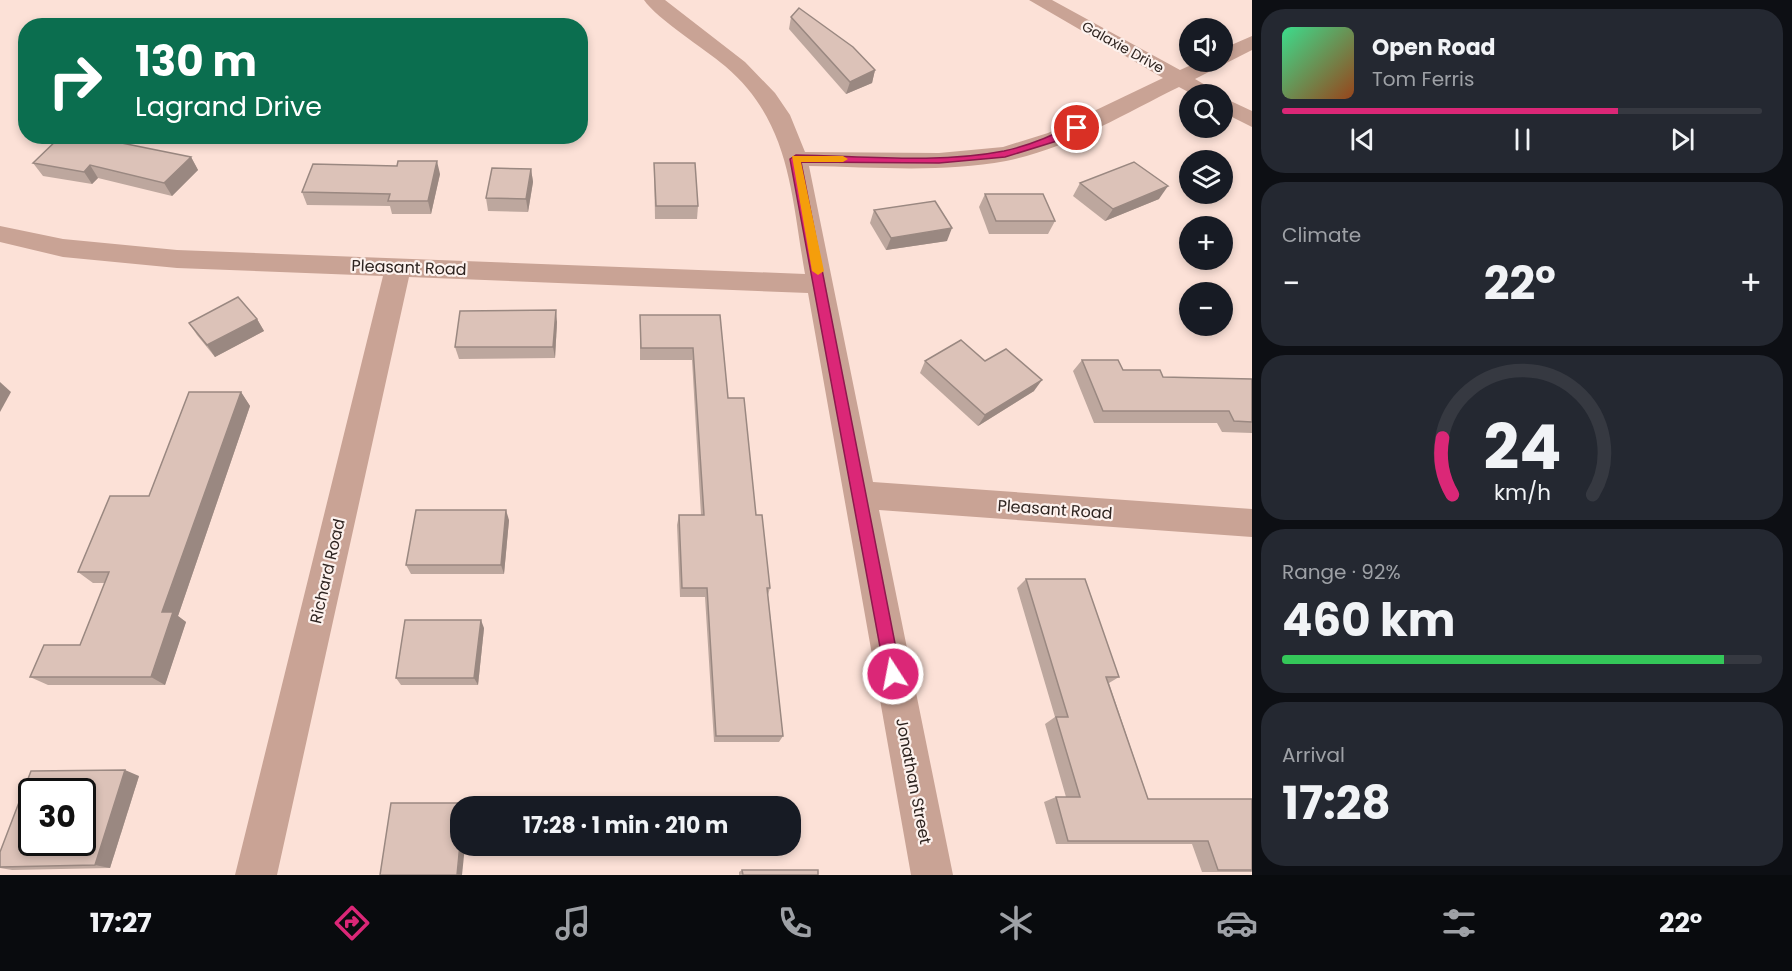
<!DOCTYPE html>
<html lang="en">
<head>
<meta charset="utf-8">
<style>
  body { margin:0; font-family:Poppins,sans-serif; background:#242831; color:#f1f3f6; height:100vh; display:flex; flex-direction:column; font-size:22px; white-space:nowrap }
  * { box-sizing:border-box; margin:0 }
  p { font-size:20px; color:#9ea1a6 }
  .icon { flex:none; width:33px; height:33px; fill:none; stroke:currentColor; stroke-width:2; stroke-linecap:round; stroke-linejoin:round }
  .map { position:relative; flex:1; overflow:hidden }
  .details { display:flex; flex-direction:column; gap:9px; padding:9px; background:#0d0f14; width:540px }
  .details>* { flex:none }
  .top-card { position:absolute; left:18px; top:18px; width:570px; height:126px; border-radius:24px; box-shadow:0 3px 9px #0003; background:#0b6e4f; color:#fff; overflow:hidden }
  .tools { position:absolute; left:1179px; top:18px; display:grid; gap:12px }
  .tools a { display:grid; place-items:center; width:54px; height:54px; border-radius:50%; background:#171b24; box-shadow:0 3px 9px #0003; font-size:30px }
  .speed { position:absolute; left:18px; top:778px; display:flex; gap:12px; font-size:30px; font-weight:700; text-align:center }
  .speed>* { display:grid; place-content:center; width:78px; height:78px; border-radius:50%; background:#171b24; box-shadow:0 3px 9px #0003; line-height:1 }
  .speed .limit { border:3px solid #111; border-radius:9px; background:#fff; color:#111 }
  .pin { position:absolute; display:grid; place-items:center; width:51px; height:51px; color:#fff; margin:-26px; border:3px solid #fff; border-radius:50%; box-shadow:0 2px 6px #0007 }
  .me { position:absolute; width:66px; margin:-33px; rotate:349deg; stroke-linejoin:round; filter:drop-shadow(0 0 4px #0008) }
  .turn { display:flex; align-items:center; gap:21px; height:126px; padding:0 18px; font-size:27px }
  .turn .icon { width:78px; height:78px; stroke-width:2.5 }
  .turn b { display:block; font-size:42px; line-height:51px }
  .big { font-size:45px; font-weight:700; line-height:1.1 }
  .details .tile { flex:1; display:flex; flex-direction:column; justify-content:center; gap:9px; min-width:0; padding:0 21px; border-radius:24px; background:#242831 }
  .details .dial { align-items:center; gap:0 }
  .dial svg { height:156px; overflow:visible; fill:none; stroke:#363941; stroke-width:7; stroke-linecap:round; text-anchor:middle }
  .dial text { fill:#f1f3f6; stroke:none }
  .song { display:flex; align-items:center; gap:18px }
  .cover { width:72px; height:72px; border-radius:9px; background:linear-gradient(135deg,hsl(150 70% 55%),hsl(20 70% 35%)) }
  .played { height:6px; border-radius:3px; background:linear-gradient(90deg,#db2777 70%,#363941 70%) }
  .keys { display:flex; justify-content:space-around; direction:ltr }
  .heat { display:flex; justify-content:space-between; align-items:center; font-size:33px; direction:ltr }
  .charge { height:9px; border-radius:4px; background:linear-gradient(90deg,#34c759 92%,#363941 0) }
  .trip { position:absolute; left:450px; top:796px; width:351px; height:60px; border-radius:24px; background:#171b24; box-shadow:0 3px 9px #0003; font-weight:700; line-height:60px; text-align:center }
  .dock { display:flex; height:96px; justify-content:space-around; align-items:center; background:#090b0e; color:#9ea1a6 }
  .dock .icon { width:42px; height:42px }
  .dock .current { color:#db2777 }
  .dock b { font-size:27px; color:#f1f3f6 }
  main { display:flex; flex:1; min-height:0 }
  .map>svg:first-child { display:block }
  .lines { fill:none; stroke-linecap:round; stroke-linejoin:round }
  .minor { fill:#c9a395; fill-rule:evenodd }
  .wall { fill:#bda79e }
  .shaded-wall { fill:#9a8881 }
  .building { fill:#dcc2b8; stroke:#9a8881; stroke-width:1.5; fill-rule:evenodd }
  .route { fill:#db2777; stroke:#8e194d; stroke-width:1.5 }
  .slow { fill:#f59e0b }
  .labels { text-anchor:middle; stroke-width:4.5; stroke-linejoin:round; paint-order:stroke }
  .far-street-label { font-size:14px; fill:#2e2420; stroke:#fdf2ee }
  .street-label { font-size:16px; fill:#2e2420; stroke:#fdf2ee }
</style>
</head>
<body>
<main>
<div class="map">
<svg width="1252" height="875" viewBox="0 0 1252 875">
  <rect width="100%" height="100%" fill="#fce1d7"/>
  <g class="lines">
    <g class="minor">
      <path d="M644 0H665L745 62 775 93 790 115 805 152 939 153 1003 147 1048 133 1163 78 1029 0H1052L1180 70 1198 62H1222V49L1252 36V50L1195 79 1214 90 1217 94H1192L1179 87C1124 114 1067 149 1006 161 942 173 873 167 809 166L873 482 1252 509V537L879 510 953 875H911L808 293 409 277 277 875H235L383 276 177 268 63 257 0 242V226L63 239 177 250 805 274C791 195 791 122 725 66 705 49 657 19 644 0Z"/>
      <polygon points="1222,97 1252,111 1252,127 1222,112"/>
    </g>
  </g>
  <g class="wall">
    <polygon points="791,17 875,70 872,83 846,94 789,29"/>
    <polygon points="191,157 198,170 172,196 98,178 92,184 43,176 33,163"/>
    <polygon points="654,163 698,206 697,219 655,219"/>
    <polygon points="531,169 533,182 528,212 488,211 486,198"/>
    <polygon points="440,174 431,214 392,214 390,206 307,205 302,192"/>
    <polygon points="1080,183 1159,199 1105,221 1073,196"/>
    <polygon points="985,194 1055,221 1048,234 989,234 979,207"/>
    <polygon points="874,210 947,241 886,250 870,223"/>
    <polygon points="720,315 728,398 756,515 770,588 768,595 783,736 779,742 714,742 705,597 680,597 677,525 679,515 701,515 692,360 640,360 640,327"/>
    <polygon points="257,319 264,331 215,357 197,335 189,323"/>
    <polygon points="557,322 555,358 459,359 455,347"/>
    <polygon points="1082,360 1123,370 1163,377 1252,379 1252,433 1222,432 1217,423 1094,423 1073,371"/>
    <polygon points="925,361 985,361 1034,391 978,426 920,373"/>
    <polygon points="241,392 250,406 178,616 186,622 165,685 48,685 30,677 80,645 105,583 93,583 78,572 149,496"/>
    <polygon points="509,520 504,574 411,574 406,565"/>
    <polygon points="1026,579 1119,677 1109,683 1148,799 1252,799 1252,872 1202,872 1192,844 1056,844 1044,802 1056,797 1066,797 1045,724 1055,717 1017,588"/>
    <polygon points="484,628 478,685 401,685 396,678"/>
    <polygon points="139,776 110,868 12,870 0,868 0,852"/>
    <polygon points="742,870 818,875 739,875 739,872"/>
  </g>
  <g class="shaded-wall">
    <polygon points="875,70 872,83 846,94 850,82"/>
    <polygon points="191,157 198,170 172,196 164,183"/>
    <polygon points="437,161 440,174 431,214 428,201"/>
    <polygon points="90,165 98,178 92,184 84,172"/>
    <polygon points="531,169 533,182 528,212 526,199"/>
    <polygon points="1168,186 1159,199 1105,221 1113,209"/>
    <polygon points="952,228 947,241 886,250 891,238"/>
    <polygon points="556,310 557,322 555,358 553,347"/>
    <polygon points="257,319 264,331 215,357 207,345"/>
    <polygon points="1042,380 1034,391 978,426 985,415"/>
    <polygon points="0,382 11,392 0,412"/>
    <polygon points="241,392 250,406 178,616 186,622 165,685 151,677 162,612"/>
    <polygon points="506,510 509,520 504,574 501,565"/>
    <polygon points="481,620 484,628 478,685 474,678"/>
    <polygon points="125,770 139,776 110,868 95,865"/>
    <polygon points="460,846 465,846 462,875 457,875"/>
  </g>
  <g class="building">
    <polygon points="799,8 853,47 875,70 850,82 791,17"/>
    <polygon points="61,136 87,136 191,157 164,183 90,165 84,172 33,163"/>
    <polygon points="398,161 437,161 428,201 388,201 390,194 302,192 313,164 397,166"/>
    <polygon points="1134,162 1168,186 1113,209 1080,183"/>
    <polygon points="654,163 695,163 698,206 656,206"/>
    <polygon points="492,168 531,169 526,199 486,198"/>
    <polygon points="985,194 1043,194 1055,221 996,221"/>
    <polygon points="935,201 952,228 891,238 874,210"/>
    <polygon points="238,297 257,319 207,345 189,323"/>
    <polygon points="556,310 553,347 455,347 460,311"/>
    <polygon points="640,315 720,315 728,398 744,398 756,515 762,515 770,588 767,588 783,736 716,736 707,588 682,588 679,515 704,515 693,348 641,348"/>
    <polygon points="961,340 985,361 1006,349 1042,380 985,415 925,361"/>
    <polygon points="1082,360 1118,360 1123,370 1160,370 1163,377 1252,379 1252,422 1234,421 1229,411 1103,411"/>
    <polygon points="189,392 241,392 162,612 173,612 151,677 30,677 44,645 80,645 109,572 78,572 110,496 149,496"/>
    <polygon points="416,510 506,510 501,565 406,565"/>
    <polygon points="1026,579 1085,579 1119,677 1106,677 1148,799 1252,799 1252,870 1218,870 1208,841 1068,841 1056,797 1080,797 1056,717 1068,717"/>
    <polygon points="405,620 481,620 474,678 396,678"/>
    <path d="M125 770 95 865 0 867V852L31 771ZM32 792H82V843H32Z"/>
    <polygon points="391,803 465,803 464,807 460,807 460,844 457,875 380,875"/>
    <polygon points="742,870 818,870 818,875 743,875"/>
  </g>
  <path class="route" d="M1073 125 1082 128 1060 140 1005 157 939 163 801 162 901 674 899 680 893 682 887 680 885 674 790 159 796 155C863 156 937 164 1004 151 1027 146 1052 136 1073 125Z"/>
  <polygon class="slow" points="792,156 843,156 848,159 843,162 801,162 824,271 818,275 812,271"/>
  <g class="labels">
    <g class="far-street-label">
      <text transform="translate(1123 47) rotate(29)" y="5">Galaxie Drive</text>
    </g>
    <g class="street-label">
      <text transform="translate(409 267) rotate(2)" y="6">Pleasant Road</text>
      <text transform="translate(1055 509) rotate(4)" y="6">Pleasant Road</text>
      <text transform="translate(327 571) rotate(-77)" y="6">Richard Road</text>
      <text transform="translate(914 781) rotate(79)" y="6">Jonathan Street</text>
    </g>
  </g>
</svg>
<div class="tools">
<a><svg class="icon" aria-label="sound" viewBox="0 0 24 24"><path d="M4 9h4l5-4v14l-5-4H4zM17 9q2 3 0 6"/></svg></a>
<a><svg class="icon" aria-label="search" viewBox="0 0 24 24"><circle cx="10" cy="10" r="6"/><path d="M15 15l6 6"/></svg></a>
<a><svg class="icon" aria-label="layers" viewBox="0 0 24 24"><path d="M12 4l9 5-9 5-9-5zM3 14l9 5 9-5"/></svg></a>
<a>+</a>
<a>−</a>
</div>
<div class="speed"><div class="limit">30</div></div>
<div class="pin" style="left:1077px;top:128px;background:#d93025"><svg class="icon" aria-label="arrive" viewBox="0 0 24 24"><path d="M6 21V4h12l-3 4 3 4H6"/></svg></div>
<svg class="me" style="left:893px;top:674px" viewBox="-20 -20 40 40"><circle r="17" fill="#db2777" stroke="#fff" stroke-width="3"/><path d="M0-11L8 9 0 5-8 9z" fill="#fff"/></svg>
<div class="trip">17:28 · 1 min · 210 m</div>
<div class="top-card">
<div class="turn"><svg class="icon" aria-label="right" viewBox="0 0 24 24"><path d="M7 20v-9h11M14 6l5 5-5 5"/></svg><div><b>130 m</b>Lagrand Drive</div></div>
</div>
</div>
<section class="details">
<div class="tile">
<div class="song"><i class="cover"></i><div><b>Open Road</b><p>Tom Ferris</p></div></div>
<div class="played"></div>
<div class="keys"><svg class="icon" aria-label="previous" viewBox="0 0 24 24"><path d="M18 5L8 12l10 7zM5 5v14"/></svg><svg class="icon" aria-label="pause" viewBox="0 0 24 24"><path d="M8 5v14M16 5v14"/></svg><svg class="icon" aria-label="next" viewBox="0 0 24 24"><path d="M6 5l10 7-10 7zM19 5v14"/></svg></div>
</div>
<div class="tile"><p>Climate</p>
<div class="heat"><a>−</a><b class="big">22°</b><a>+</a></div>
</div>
<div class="tile dial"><svg viewBox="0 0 100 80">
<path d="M14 69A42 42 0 1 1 86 69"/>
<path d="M14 69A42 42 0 0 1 9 40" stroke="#db2777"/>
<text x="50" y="56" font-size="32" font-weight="700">24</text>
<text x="50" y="72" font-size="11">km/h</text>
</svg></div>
<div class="tile"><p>Range · 92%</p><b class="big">460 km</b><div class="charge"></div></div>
<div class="tile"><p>Arrival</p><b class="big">17:28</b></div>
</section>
</main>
<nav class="dock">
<b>17:27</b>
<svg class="icon current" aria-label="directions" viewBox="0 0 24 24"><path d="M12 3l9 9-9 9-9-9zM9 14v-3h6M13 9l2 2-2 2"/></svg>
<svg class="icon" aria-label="music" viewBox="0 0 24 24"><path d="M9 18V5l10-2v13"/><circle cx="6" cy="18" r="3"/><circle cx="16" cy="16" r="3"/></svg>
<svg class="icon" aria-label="phone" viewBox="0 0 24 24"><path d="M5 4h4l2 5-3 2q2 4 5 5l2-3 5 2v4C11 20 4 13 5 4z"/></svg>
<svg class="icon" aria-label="climate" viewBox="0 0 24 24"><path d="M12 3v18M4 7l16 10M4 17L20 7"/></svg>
<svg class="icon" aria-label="car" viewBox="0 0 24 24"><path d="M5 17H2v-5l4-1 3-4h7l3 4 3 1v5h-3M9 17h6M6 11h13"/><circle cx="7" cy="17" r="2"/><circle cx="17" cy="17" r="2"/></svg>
<svg class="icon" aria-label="filters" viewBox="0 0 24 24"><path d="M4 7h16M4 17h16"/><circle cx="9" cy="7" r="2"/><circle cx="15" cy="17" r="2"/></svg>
<b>22°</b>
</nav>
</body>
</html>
